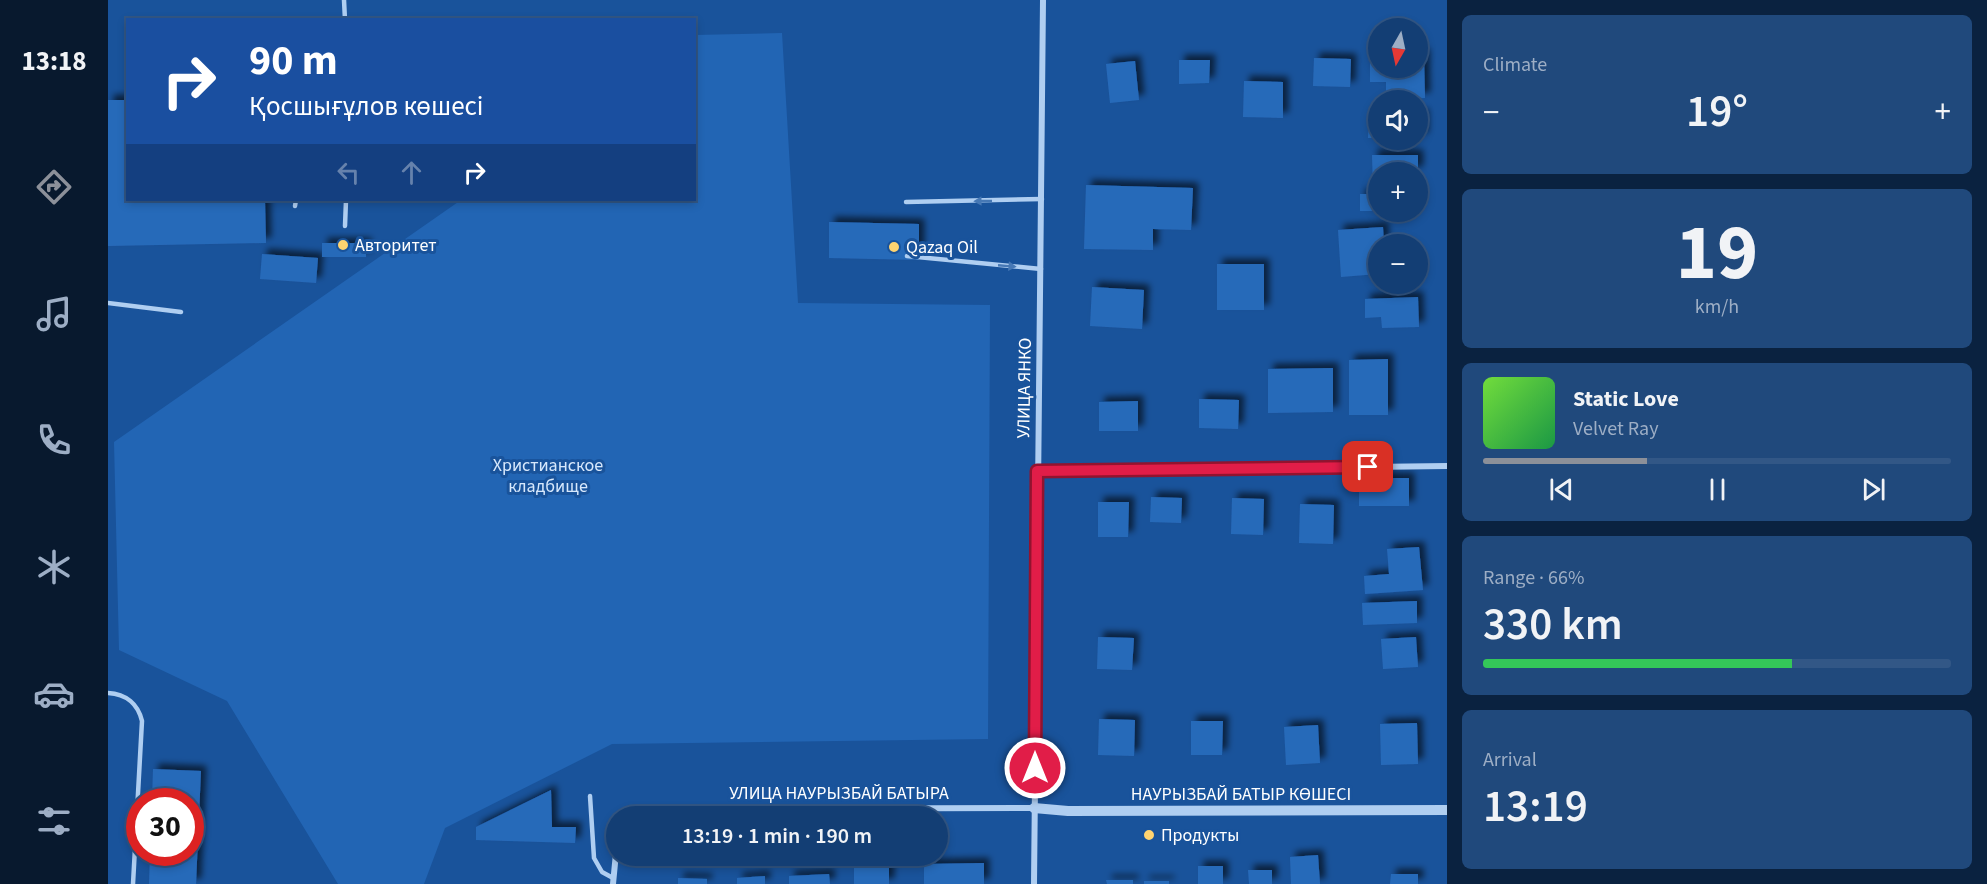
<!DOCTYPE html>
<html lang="en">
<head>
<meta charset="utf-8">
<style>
  body { margin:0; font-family:"Source Sans 3",sans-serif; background:#20497c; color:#f1f3f6; height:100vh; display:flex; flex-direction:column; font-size:22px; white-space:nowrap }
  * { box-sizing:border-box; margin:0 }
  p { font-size:20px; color:#9daec5 }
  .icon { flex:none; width:33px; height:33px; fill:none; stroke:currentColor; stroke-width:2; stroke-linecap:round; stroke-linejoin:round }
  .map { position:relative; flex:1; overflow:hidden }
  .side { display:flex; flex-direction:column; gap:15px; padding:15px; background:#0a2240; width:540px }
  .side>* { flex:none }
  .banner { position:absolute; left:18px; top:18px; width:570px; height:183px; border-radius:0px; box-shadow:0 3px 9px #0003,0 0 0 2px #325786; background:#1a4fa0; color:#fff; overflow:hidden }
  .needle { width:39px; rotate:189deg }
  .fabs { position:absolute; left:1260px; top:18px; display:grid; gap:12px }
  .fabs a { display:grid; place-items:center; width:60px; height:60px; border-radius:50%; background:#133e74; box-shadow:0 3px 9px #0003,0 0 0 2px #325786; font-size:30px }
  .speed { position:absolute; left:18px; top:788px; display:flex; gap:12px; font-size:30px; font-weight:700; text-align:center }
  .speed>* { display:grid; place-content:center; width:78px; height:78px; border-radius:50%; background:#133e74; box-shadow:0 3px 9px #0003,0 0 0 2px #325786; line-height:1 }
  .speed .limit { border:9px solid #d22; background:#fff; color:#111 }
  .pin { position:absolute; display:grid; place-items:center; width:51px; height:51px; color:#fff; margin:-26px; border-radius:12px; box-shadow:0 3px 9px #0006 }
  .me { position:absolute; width:66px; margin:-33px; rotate:0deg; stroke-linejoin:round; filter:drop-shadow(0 0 4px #0008) }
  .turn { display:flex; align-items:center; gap:21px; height:126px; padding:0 24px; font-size:27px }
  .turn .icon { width:78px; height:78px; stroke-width:2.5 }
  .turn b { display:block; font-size:42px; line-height:51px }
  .lanes { display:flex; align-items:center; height:57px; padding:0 24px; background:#0003; justify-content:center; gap:30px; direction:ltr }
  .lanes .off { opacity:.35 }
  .big { font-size:45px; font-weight:600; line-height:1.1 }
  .side .widget { flex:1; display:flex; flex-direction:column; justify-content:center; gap:9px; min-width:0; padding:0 21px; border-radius:9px; background:#20497c }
  .side .dial { align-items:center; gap:0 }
  .dial b { font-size:78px; line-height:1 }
  .song { display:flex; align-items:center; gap:18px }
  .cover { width:72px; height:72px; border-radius:9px; background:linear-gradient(135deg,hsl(100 70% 55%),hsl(140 70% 35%)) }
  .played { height:6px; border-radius:3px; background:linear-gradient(90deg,#8c9099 35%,#325786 35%) }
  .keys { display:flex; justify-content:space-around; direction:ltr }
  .heat { display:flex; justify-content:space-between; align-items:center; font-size:33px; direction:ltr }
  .charge { height:9px; border-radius:4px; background:linear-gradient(90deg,#34c759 66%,#325786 0) }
  .trip { position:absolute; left:498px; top:806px; width:342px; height:60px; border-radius:30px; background:#133e74; box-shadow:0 3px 9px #0003,0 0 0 2px #325786; font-weight:600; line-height:60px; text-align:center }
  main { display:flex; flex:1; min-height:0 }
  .tab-bar { display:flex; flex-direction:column; width:108px; justify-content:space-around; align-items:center; background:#08192e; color:#9daec5 }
  .tab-bar .icon { width:42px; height:42px }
  .tab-bar .on { color:#8c9099 }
  .tab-bar b { font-size:27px; color:#f1f3f6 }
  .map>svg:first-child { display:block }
  .green { fill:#2265b4 }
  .building { fill:#286ab9; filter:url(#shadow) }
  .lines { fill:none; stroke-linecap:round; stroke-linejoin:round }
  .service { stroke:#afcef1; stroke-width:4.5 }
  .minor { stroke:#afcef1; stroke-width:6 }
  .tertiary { stroke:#afcef1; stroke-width:10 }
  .oneway { fill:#4678b5 }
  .route-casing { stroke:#92132f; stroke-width:15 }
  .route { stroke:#e11d48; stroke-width:10 }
  .poi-dot { fill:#ffd470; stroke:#19539b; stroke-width:2 }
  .labels { text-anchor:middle; stroke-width:6; stroke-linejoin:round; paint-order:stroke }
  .poi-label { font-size:18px; fill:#fff; stroke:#19539b; text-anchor:start }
  .street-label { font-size:18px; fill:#fff; stroke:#19539b }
  .park-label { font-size:18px; fill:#d7e8fc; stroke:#19539b }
</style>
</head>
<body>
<main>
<nav class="tab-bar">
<b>13:18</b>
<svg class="icon on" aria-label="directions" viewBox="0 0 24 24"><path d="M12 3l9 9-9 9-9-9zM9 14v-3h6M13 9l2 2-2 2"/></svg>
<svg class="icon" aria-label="music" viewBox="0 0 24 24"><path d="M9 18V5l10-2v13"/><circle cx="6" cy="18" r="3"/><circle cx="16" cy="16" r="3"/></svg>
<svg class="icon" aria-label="phone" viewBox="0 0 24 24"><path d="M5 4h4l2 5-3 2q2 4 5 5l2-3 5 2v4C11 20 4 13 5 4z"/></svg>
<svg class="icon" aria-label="climate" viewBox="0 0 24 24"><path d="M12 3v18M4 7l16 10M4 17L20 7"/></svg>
<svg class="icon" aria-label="car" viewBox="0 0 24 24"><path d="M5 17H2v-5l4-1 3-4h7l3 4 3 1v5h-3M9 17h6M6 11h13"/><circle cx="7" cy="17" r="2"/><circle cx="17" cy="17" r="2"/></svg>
<svg class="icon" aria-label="filters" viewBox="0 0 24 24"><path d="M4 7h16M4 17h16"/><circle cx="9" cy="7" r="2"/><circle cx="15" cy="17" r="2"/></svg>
</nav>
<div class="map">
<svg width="1339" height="884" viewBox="0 0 1339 884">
  <defs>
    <filter id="shadow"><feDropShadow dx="5.5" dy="-5.5" stdDeviation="3" flood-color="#0009"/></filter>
  </defs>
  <rect width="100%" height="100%" fill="#19539b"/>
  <polygon class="green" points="674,33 690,303 882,305 880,739 504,744 337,828 316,884 230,884 119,701 11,650 6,442 353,200 586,200 587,35"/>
  <g class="building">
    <polygon points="1316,54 1317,98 1278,99 1278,82 1262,82 1262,55 1270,55 1270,68 1310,68 1310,55"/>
    <polygon points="1206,58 1243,59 1242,87 1205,86"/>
    <polygon points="1071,60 1102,60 1101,83 1071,84"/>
    <polygon points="1027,61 1031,100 1002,103 998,64"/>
    <polygon points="1136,81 1175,82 1175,118 1135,117"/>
    <polygon points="0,100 20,100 20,200 157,200 158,243 0,246"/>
    <polygon points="1261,113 1270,113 1270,138 1260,138"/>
    <rect x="1310" y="114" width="5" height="24"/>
    <polygon points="1264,155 1310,155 1310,172 1270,172 1270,189 1265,189"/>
    <polygon points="978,185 1085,188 1083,230 1045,229 1045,250 976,249"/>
    <rect x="1252" y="194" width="18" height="17"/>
    <polygon points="721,222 811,224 811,260 721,258"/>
    <polygon points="1275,227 1276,244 1270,244 1270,274 1233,277 1230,230"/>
    <rect x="214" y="243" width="44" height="14"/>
    <polygon points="154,254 210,258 208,283 152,279"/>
    <rect x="1109" y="264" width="47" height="46"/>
    <polygon points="984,287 1036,290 1034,329 982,326"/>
    <polygon points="1310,297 1311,327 1274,328 1273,317 1257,318 1257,299"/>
    <polygon points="1280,359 1280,415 1241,415 1241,360"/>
    <polygon points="1225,368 1225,412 1160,413 1160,369"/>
    <polygon points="1091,399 1131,400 1130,429 1091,428"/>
    <polygon points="1030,401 1030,431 991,431 991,402"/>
    <rect x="1251" y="478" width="50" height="28"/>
    <polygon points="1043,497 1074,498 1073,523 1042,522"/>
    <polygon points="1124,498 1156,499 1155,535 1123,534"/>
    <polygon points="990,502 1021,502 1020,537 990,537"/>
    <polygon points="1192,504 1226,505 1225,544 1191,543"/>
    <polygon points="1311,547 1315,590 1257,594 1256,576 1281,574 1279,549"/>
    <polygon points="1309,601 1309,623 1255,625 1254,603"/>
    <polygon points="990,637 1026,638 1024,670 989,669"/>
    <polygon points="1308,637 1310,667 1275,669 1273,639"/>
    <polygon points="991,719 1027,720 1026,756 990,755"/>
    <polygon points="1083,721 1115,721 1114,755 1083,755"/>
    <polygon points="1309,723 1310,764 1273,765 1272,724"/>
    <polygon points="1210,725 1212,763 1178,765 1176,727"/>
    <polygon points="45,769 93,771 88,884 41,884 42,852 82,852 82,801 44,801"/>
    <polygon points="443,790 444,827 468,827 467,843 368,840 368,827"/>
    <polygon points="1210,855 1212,884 1183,884 1182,857"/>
    <polygon points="876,863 876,884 816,884 816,864"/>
    <rect x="746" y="866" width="35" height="18"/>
    <rect x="1090" y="866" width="25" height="18"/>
    <polygon points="1140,870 1164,870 1164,884 1141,884"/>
    <polygon points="721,874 722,884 681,884 681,876"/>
    <polygon points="1283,874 1310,874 1310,884 1282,884"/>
    <polygon points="657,876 657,884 629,884 629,878"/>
    <polygon points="570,878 599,879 599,884 570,884"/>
    <polygon points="998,880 1025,880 1025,884 999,884"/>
    <rect x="1036" y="881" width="25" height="3"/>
  </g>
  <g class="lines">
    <g class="service">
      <polyline points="236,0 237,20"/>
      <polyline points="798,202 934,199"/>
      <polyline points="187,206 188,200"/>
      <polyline points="237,226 238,200"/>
      <polyline points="799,256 933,269"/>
      <polyline points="0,303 73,312"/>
      <path d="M0 693C18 694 30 704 34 721L25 884"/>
      <polyline points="482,796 486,858 494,872 505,878"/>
    </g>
    <g class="minor">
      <polyline points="929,471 1339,466"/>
      <polyline points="538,816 558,809 926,808"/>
      <polyline points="505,884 508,853"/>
      <polyline points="926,884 935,0"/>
    </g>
    <polyline class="tertiary" points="926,808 960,811 1339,810"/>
  </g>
  <defs><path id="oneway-solid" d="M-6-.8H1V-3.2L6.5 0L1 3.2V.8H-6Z" transform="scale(1.5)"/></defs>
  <g class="oneway">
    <use href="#oneway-solid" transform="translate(875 201) rotate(179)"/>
    <use href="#oneway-solid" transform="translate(899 266) rotate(5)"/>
  </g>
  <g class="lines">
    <g class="route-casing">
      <polyline id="route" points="927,768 929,471 1260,467"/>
    </g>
    <use href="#route" class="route"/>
  </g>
  <g class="poi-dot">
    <circle cx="235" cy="245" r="6"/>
    <circle cx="786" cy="247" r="6"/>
    <circle cx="1041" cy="835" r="6"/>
  </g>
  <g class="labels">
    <g class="poi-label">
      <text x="247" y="251">Авторитет</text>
      <text x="798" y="253">Qazaq Oil</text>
      <text x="1053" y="841">Продукты</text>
    </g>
    <g class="street-label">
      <text transform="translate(916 388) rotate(-89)" y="6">УЛИЦА ЯНКО</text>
      <text x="731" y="799">УЛИЦА НАУРЫЗБАЙ БАТЫРА</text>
      <text x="1133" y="800">НАУРЫЗБАЙ БАТЫР КӨШЕСІ</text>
    </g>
    <g class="park-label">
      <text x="440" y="471">Христианское<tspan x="440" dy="21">кладбище</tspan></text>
    </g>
  </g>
</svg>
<div class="fabs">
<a><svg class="needle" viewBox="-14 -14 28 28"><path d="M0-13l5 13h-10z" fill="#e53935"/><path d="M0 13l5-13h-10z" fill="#9daec5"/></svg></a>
<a><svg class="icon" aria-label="sound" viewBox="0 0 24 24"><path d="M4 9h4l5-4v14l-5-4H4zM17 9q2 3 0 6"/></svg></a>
<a>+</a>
<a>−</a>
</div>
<div class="speed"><div class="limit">30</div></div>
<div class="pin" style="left:1260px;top:467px;background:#d93025"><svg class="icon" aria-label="arrive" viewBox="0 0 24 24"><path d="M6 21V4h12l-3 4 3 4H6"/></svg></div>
<svg class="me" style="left:927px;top:768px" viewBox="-20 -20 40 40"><circle r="17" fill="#e11d48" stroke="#fff" stroke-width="3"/><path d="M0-11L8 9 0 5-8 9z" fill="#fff"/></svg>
<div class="trip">13:19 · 1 min · 190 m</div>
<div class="banner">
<div class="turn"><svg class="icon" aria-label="right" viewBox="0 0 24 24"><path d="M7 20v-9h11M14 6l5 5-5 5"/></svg><div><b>90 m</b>Қосшығұлов көшесі</div></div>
<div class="lanes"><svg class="icon off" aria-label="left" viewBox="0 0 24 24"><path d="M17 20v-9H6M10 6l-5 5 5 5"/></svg><svg class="icon off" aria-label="ahead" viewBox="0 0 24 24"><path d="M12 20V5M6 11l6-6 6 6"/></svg><svg class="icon" aria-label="right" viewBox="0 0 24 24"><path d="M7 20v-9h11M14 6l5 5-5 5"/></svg></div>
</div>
</div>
<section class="side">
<div class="widget"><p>Climate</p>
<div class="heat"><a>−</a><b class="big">19°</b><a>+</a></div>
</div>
<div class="widget dial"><b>19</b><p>km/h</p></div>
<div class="widget">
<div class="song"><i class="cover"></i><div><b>Static Love</b><p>Velvet Ray</p></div></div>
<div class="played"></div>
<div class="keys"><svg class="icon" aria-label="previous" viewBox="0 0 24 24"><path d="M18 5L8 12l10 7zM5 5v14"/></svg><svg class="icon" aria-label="pause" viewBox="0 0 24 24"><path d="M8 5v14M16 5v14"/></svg><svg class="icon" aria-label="next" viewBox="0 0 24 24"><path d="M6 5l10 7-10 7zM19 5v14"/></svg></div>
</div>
<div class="widget"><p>Range · 66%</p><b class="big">330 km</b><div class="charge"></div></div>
<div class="widget"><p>Arrival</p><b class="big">13:19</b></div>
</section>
</main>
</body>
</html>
